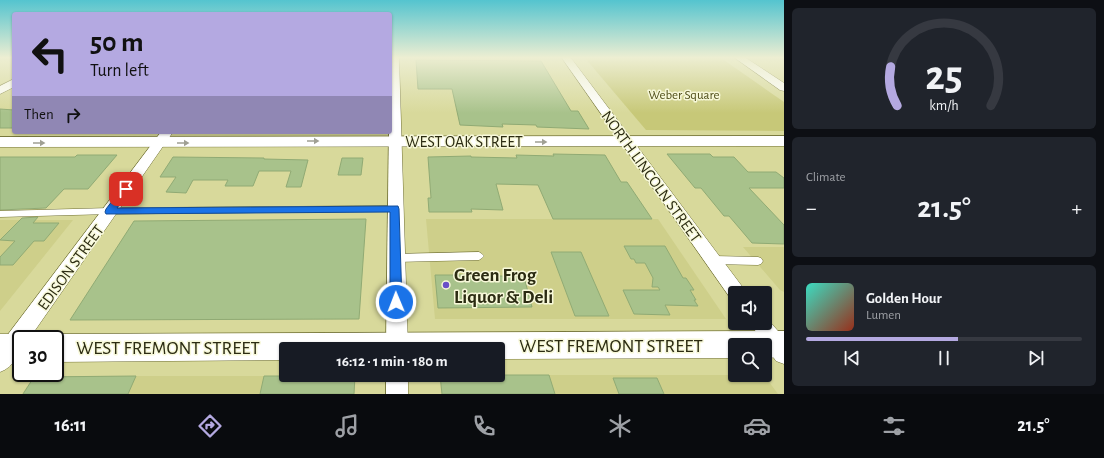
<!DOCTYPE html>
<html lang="en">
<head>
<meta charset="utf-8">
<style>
  body { margin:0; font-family:"Alegreya Sans",sans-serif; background:#20242c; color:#f1f3f6; height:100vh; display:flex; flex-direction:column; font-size:15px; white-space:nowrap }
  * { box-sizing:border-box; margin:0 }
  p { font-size:13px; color:#9ea1a6 }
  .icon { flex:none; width:22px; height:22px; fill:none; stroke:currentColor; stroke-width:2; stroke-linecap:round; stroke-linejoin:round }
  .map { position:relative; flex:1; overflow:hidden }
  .panel { display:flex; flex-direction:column; gap:8px; padding:8px; background:#0d0f14; width:320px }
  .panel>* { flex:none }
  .top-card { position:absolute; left:12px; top:12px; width:380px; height:122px; border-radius:4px; box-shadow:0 1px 3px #0004; background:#b4a9e1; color:#111; overflow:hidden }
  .controls { position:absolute; left:728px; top:286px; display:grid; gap:8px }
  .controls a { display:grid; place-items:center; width:44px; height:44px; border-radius:4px; background:#171b24; box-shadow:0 1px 3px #0004; font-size:20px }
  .speed { position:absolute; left:12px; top:330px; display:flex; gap:8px; font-size:20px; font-weight:700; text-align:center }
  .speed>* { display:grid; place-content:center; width:52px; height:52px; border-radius:50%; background:#171b24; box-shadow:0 1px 3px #0004; line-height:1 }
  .speed .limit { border:2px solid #111; border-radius:6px; background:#fff; color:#111 }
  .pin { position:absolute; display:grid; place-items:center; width:34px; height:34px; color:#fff; margin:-17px; border-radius:8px; box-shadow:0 2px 6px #0006 }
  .me { position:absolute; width:44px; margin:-22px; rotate:359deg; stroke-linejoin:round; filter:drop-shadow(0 0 3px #0008) }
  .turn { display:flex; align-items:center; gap:14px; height:84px; padding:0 12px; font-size:18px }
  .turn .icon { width:52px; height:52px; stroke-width:2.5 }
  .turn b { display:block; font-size:28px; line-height:34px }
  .then { display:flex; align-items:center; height:38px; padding:0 12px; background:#0003; gap:8px; font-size:15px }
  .big { font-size:30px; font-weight:700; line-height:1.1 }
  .panel .card { flex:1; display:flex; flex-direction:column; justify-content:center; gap:6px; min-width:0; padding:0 14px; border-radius:6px; background:#20242c }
  .panel .dial { align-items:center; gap:0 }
  .dial svg { height:104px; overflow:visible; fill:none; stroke:#363941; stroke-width:7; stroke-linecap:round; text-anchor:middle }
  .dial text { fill:#f1f3f6; stroke:none }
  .song { display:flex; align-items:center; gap:12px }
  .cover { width:48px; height:48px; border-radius:6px; background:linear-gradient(135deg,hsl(170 70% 55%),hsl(10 70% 35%)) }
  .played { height:4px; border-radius:2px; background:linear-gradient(90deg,#b4a9e1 55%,#363941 55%) }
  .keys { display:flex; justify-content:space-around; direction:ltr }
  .heat { display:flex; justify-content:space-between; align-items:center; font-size:22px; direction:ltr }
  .trip { position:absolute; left:279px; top:342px; width:226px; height:40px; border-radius:4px; background:#171b24; box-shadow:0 1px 3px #0004; font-weight:700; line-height:40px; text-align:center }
  .tabs { display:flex; height:64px; justify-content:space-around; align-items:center; background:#090b0e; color:#9ea1a6 }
  .tabs .icon { width:28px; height:28px }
  .tabs .on { color:#b4a9e1 }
  .tabs b { font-size:18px; color:#f1f3f6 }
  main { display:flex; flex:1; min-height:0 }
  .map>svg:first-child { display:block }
  .built { fill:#cecf8a }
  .green { fill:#c7c878 }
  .building { fill:#a8c28b; stroke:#90aa74 }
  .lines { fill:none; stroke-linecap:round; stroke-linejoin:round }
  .lane-casing { stroke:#707035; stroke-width:1 }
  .street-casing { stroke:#707035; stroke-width:1 }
  .secondary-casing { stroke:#707035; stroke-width:1 }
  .lane { fill:#fff; fill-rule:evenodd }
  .street { fill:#fff; fill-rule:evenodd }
  .secondary { fill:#fff; fill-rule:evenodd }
  .oneway { fill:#a0a094 }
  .route { fill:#1a73e8; stroke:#114b97 }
  .poi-dot { fill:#6a4fc8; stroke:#f7f8d9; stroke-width:1.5 }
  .labels { text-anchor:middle; stroke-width:3; stroke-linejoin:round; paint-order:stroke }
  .far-park-label { font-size:13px; fill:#4e4d17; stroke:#f7f8d9 }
  .street-label { font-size:16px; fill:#2b2b12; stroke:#f7f8d9 }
  .near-poi-label { font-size:19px; font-weight:bold; fill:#2b2b12; stroke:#f7f8d9; text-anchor:start }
  .near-street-label { font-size:19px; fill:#2b2b12; stroke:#f7f8d9 }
</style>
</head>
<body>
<main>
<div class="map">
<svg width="784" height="394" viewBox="0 0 784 394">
  <rect width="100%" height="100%" fill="#d8d99b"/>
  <g class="built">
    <polygon points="426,219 658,219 726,319 435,319"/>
    <polygon points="0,220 73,220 0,311"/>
    <polygon points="743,247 784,247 784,292 780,290"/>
    <polygon points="440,375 764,375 778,394 441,394"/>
    <polygon points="34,376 355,376 354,394 22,394"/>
  </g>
  <polygon class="green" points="585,58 721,58 784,102 784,131 646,130"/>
  <g class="building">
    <polygon points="416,60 541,61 571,111 578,111 589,129 537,127 536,125 502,124 503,127 460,125 452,89 418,89"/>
    <polygon points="0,109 14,110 14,128 0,128"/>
    <polygon points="553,154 605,155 621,182 627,182 652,219 553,219 538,185 496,184 503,210 471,209 472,212 429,212 428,198 431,198 428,157 471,156 471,157 517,158 516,155 554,156"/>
    <polygon points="667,154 710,154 713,157 734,157 748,172 776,172 784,178 784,188 749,188 784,225 784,244 752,243 729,216 724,216 701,188 695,188"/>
    <polygon points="77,155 117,155 88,189 64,189 46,208 0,210 0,157 75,157"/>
    <polygon points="173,157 264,158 264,159 308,160 301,187 286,187 291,171 259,171 253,186 225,186 228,180 193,180 186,193 166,192 176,177 160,177"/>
    <polygon points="342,158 363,158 361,175 338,175"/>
    <polygon points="38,217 33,223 59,223 44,241 34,241 13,265 0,265 0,257 15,241 0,240 22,218"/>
    <polygon points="366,219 359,319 70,320 134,221"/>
    <polygon points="624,246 665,246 683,278 686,278 694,290 690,290 696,300 694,300 698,306 665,305 670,315 634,314 623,290 660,290 658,287 652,287 653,278 645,263 636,263 634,259 631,259"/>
    <polygon points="551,252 581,252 609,316 575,316"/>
    <polygon points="435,275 499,275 500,276 524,277 532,307 438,308"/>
    <polygon points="440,375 549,375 555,394 442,394"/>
    <polygon points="136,376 128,394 23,394 34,377"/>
    <polygon points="264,376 355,376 354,394 260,394"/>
    <polygon points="613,378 657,378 664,394 619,394"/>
  </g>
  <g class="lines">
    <g class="lane-casing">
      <g id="lane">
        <polygon points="395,206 399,209 398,211 110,214 0,217 0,211 110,208"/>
        <polygon points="479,252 482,254 484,256 482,258 479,260 395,262 392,261 390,258 392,255 395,254"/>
        <polygon points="713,256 758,257 761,258 763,261 761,264 758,265 713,264 710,263 708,260 710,257"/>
      </g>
    </g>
    <g class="street-casing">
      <g id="street">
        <polygon points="390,58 399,58 408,349 386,349"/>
        <polygon points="562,58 571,58 747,293 735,293 735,300 731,299"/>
        <polygon points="735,58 746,58 784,83 784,91 780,90"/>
        <polygon points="14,79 14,87 0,94 0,86"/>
        <path d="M161 132H173L29 339H21C21 353 14 367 0 372V345Z"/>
        <polygon points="765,316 784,338 784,364 776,361 750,323 765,323"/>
        <rect x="386" y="375" width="22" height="19"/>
      </g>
    </g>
    <g class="secondary-casing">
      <g id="secondary">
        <polygon points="784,136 784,146 0,147 0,137"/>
        <polygon points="784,331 784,357 765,358 765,345 735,345 735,358 498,359 498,349 286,349 286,360 55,362 55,339 44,339 55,334"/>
        <polygon points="0,334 21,334 31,338 21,339 21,362 0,362"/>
      </g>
    </g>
    <use href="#lane" class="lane"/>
    <use href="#street" class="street"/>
    <use href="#secondary" class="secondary"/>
  </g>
  <defs><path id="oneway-solid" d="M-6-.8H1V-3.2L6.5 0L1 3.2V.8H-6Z"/></defs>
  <g class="oneway">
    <use href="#oneway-solid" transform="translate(313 141)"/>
    <use href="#oneway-solid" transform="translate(541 142)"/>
    <use href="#oneway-solid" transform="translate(39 143)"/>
    <use href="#oneway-solid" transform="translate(183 143)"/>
  </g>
  <linearGradient id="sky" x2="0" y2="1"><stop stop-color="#54c4cf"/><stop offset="0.51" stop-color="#edeed2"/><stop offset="1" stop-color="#edeed2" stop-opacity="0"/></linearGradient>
  <rect width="784" height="113" fill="url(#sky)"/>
  <polygon class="route" points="126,186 131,189 117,208 398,206 399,209 402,302 400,306 396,307 392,306 390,302 390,212 106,214 105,212 106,209 123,187"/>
  <circle class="poi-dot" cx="446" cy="285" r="4"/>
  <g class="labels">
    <g class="far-park-label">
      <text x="684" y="99">Weber Square</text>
    </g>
    <g class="street-label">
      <text x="464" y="147">WEST OAK STREET</text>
      <text transform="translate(652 176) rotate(54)" y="6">NORTH LINCOLN STREET</text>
      <text transform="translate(70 267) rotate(-54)" y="6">EDISON STREET</text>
    </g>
    <g class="near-poi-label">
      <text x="454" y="281">Green Frog<tspan x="454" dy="22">Liquor &amp; Deli</tspan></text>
    </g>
    <g class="near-street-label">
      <text x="611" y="352">WEST FREMONT STREET</text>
      <text x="168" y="354">WEST FREMONT STREET</text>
    </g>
  </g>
</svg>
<div class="controls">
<a><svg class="icon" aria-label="sound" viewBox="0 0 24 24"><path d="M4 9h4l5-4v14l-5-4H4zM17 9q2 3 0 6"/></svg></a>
<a><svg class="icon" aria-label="search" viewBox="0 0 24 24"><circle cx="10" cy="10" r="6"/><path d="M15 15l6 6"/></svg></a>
</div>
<div class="speed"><div class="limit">30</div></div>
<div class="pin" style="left:126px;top:189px;background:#d93025"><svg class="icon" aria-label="arrive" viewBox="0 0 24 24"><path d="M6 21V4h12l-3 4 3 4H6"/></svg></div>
<svg class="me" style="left:396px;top:302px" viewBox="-20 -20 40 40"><circle r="17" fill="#1a73e8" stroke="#fff" stroke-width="3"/><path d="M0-11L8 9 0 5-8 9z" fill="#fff"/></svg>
<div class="trip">16:12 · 1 min · 180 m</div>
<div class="top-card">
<div class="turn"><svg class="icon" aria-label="left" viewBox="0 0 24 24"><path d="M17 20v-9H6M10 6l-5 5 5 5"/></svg><div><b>50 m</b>Turn left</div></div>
<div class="then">Then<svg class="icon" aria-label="right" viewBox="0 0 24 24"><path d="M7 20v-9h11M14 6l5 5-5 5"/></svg></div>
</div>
</div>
<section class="panel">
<div class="card dial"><svg viewBox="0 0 100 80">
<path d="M14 69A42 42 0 1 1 86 69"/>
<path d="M14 69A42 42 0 0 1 9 39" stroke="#b4a9e1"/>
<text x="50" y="56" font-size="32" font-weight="700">25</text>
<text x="50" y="72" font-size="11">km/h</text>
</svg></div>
<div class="card"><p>Climate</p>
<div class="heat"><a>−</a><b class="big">21.5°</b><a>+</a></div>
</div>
<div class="card">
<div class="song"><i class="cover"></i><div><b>Golden Hour</b><p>Lumen</p></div></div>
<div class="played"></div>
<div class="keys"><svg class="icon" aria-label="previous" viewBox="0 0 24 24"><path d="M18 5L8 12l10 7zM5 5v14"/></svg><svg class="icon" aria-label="pause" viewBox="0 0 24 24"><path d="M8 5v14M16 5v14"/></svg><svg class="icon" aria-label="next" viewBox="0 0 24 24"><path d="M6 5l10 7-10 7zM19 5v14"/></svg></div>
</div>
</section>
</main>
<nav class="tabs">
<b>16:11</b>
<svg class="icon on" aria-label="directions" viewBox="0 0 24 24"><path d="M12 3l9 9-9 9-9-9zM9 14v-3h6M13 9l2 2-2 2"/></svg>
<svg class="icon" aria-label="music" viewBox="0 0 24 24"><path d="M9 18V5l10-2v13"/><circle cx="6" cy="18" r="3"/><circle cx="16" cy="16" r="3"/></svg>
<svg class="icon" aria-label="phone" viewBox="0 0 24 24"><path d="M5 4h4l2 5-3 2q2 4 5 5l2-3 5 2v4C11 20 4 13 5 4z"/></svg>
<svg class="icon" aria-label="climate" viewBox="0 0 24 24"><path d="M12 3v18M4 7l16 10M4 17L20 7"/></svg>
<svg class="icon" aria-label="car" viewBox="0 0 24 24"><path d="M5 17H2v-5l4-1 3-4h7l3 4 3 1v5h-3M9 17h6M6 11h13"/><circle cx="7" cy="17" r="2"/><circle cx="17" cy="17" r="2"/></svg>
<svg class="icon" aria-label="filters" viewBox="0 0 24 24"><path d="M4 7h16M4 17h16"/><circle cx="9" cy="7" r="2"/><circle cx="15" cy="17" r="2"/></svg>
<b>21.5°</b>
</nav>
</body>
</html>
